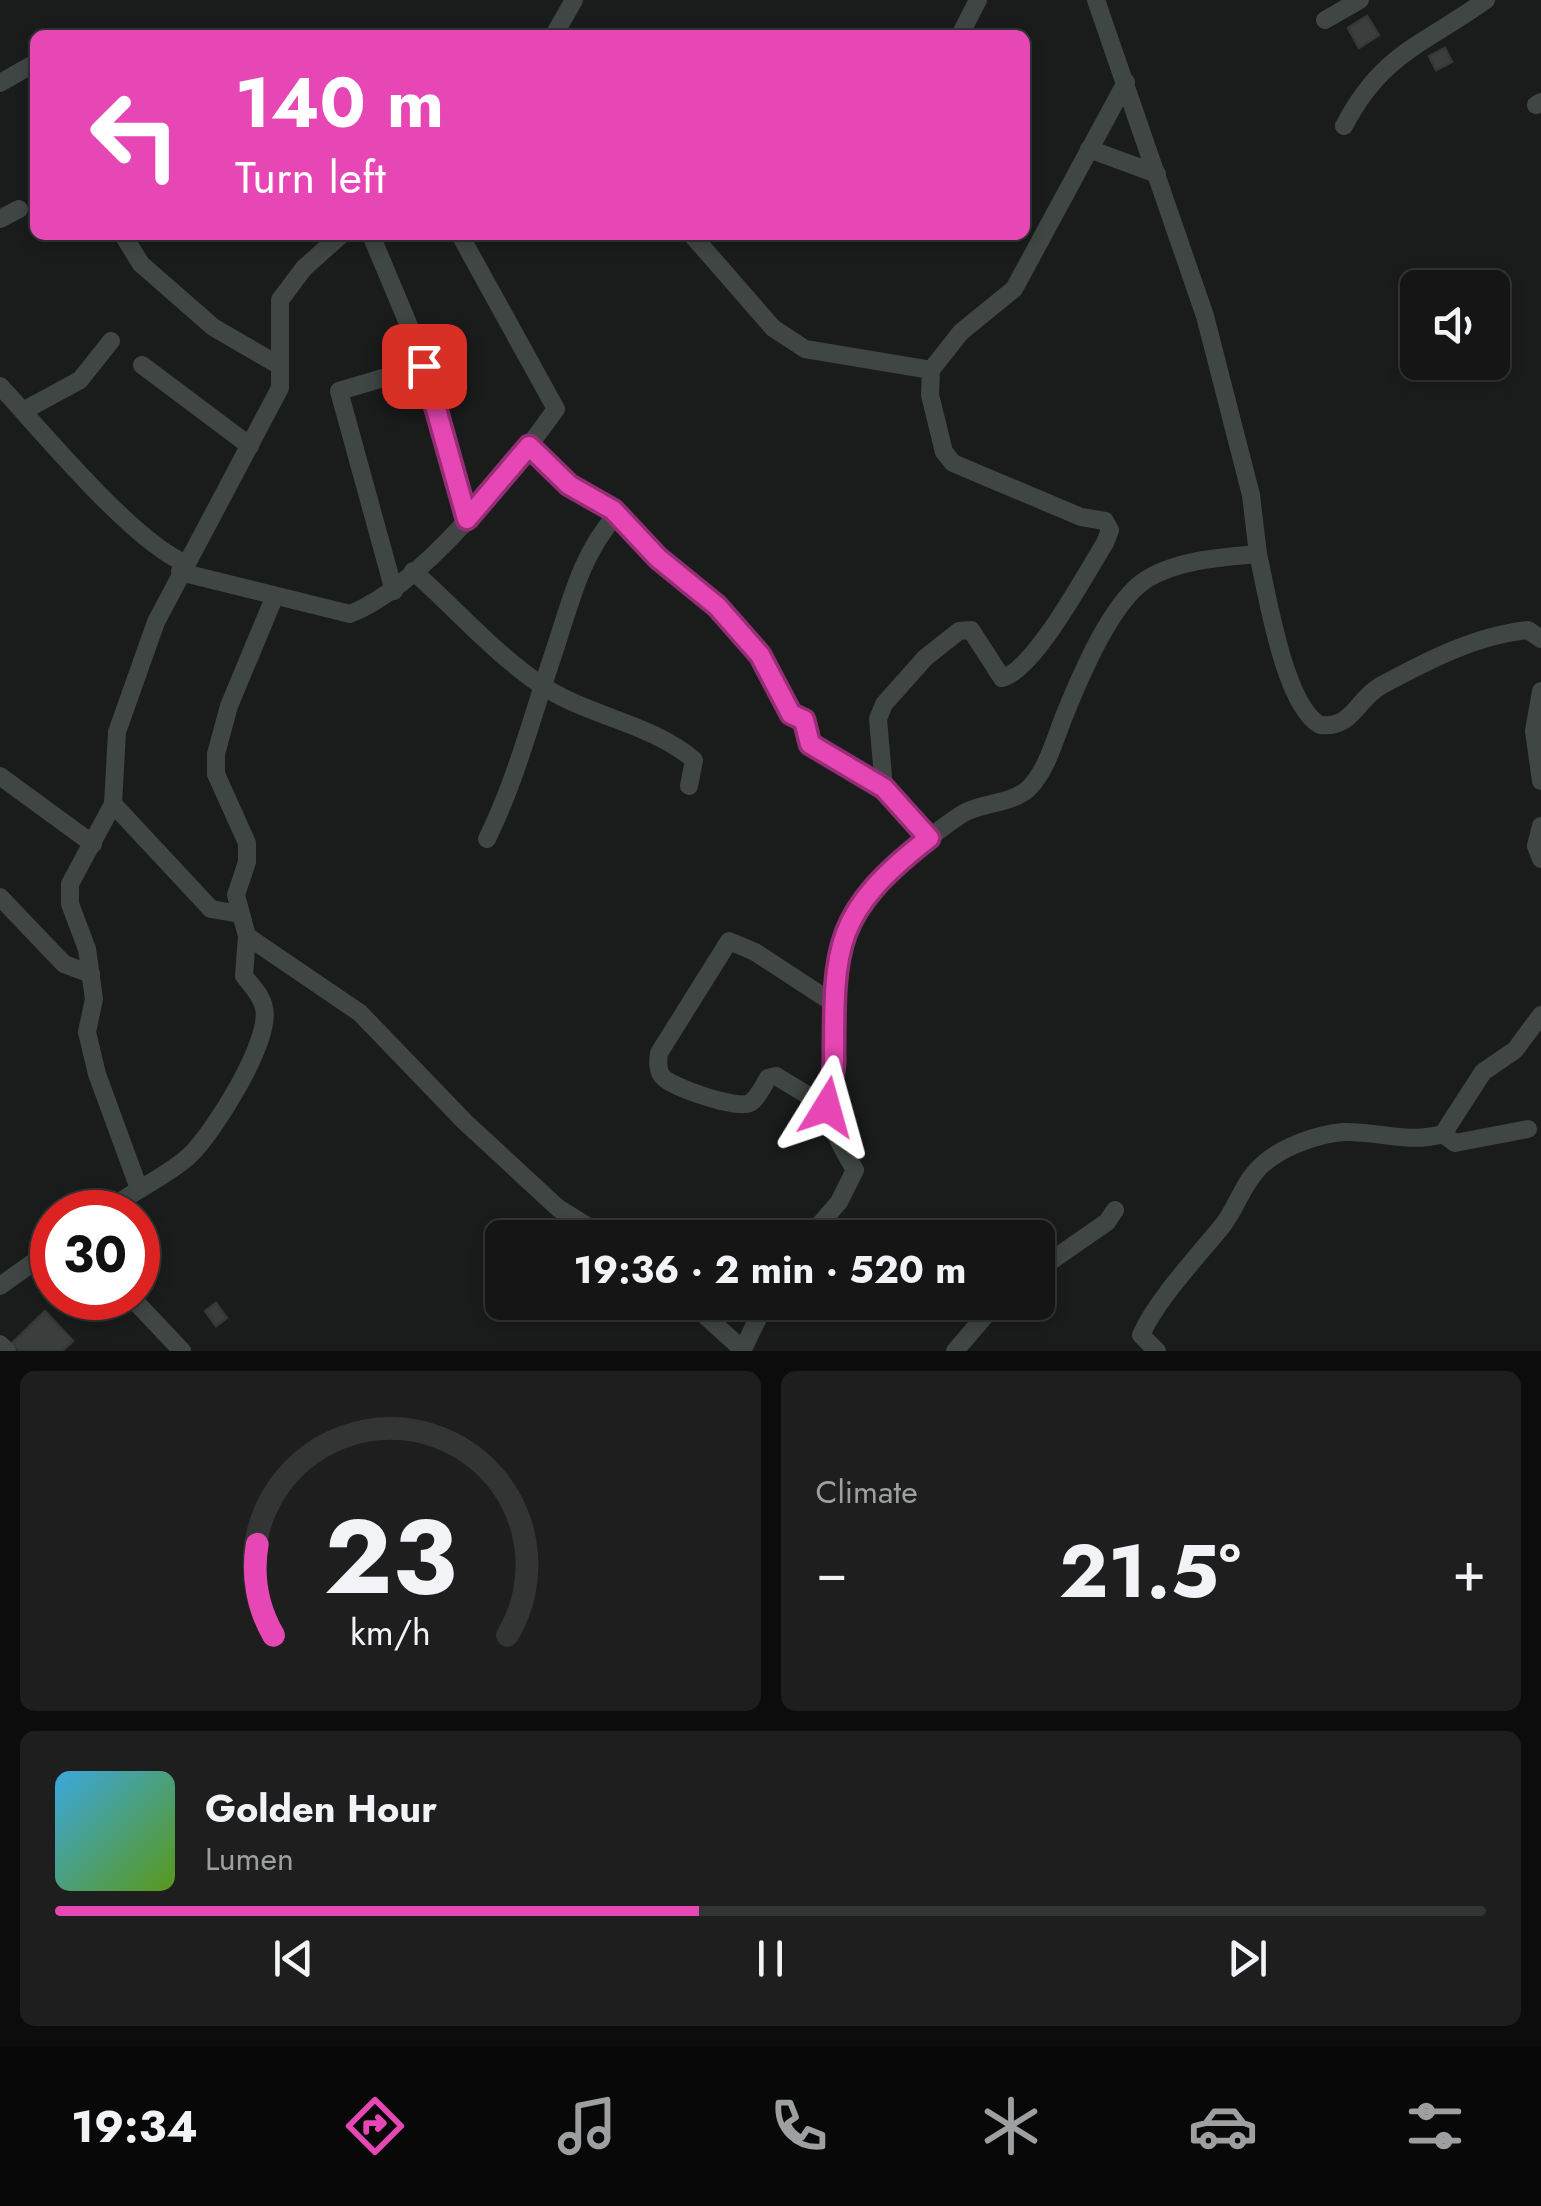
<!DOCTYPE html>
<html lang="en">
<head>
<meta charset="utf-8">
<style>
  body { margin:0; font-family:Jost,sans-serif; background:#1d1e1d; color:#f1f3f6; height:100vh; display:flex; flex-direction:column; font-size:38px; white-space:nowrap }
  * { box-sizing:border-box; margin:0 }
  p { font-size:32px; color:#9d9fa0 }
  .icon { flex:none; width:55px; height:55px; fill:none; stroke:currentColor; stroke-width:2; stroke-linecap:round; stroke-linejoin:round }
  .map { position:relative; height:1351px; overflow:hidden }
  .side { display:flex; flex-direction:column; gap:20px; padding:20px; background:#0b0c0b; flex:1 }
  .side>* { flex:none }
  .banner { position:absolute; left:30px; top:30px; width:1000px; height:210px; border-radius:15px; box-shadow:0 5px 15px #0003,0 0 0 2px #333434; background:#e747b4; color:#fff; overflow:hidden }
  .controls { position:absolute; left:1400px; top:270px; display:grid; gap:20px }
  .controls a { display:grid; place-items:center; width:110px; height:110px; border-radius:15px; background:#141514; box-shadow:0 5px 15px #0003,0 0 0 2px #333434; font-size:50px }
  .speed { position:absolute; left:30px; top:1190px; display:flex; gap:20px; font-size:50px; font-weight:700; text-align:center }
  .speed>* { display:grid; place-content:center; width:130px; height:130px; border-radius:50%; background:#141514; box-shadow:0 5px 15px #0003,0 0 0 2px #333434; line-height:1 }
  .speed .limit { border:15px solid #d22; background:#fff; color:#111 }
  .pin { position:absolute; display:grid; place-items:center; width:85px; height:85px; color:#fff; margin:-42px; border-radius:20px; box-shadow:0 5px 15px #0006 }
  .me { position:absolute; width:110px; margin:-55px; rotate:8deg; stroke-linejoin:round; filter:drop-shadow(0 0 8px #0008) }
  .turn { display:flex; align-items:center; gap:35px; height:210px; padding:0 40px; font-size:45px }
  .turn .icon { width:130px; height:130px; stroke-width:2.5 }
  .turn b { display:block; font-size:70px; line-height:85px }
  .big { font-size:75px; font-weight:700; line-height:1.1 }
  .side .widget { flex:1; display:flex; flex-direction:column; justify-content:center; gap:15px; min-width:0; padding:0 35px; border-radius:15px; background:#1d1e1d }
  .side .dial { align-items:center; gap:0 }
  .dial svg { height:260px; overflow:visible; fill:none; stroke:#333434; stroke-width:7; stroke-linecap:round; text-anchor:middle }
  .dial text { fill:#f1f3f6; stroke:none }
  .song { display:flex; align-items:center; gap:30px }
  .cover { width:120px; height:120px; border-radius:15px; background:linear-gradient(135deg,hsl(200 70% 55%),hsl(90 70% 35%)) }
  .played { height:10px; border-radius:5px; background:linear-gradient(90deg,#e747b4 45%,#333434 45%) }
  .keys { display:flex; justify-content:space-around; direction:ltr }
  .heat { display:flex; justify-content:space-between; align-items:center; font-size:55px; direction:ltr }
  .side .tiles { flex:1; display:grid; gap:20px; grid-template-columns:1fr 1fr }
  .widget:last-child { grid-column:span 2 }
  .trip { position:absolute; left:485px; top:1220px; width:570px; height:100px; border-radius:15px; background:#141514; box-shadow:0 5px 15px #0003,0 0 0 2px #333434; font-weight:700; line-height:100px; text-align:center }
  .dock { display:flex; height:160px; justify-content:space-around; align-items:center; background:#080808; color:#9d9fa0 }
  .dock .icon { width:70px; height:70px }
  .dock .current { color:#e747b4 }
  .dock b { font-size:45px; color:#f1f3f6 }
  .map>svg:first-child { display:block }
  .building { fill:#3a3e3c; stroke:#343837; stroke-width:2.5 }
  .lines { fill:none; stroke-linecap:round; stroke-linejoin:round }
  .minor { stroke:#404643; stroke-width:18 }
  .route-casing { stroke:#962e75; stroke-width:25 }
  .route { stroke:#e747b4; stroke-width:18 }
</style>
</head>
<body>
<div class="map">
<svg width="1541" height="1351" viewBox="0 0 1541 1351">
  <rect width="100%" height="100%" fill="#1a1c1b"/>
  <g class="building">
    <polygon points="1367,16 1379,35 1359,48 1348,28"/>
    <polygon points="1445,48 1452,62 1436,70 1429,56"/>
    <polygon points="216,1303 227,1318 216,1326 205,1311"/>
    <polygon points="45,1311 73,1341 62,1351 19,1351 12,1343"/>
  </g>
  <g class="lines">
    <g class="minor">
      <polyline points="1325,20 1360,0"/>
      <polyline points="554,35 574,0"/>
      <polyline points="960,35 978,0"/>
      <polyline points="0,83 35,63"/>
      <polyline points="1536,105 1541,102"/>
      <path d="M1344 126C1382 53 1423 45 1486 0"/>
      <polyline points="1089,149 1157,174"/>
      <polyline points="0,219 19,209"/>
      <polyline points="123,235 141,264 213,327 280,366"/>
      <polyline points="371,235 420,352 467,519"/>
      <polyline points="692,235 773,328 805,349 931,370"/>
      <polyline points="142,365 250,446"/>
      <path d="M0 386C41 430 133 542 185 563"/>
      <polyline points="23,411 80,380 111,341"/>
      <polyline points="529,446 569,485 613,510 658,559 717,606 760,655 791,714 804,720 810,743 884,788 929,838"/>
      <path d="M1258 554C1267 593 1284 705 1320 725 1354 728 1356 699 1382 685 1427 661 1476 635 1528 630L1541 639"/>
      <path d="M413 571C455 608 495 654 541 685 589 717 651 723 694 760L689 786"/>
      <path d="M180 572 350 614C423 585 510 473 556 409L460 235"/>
      <polyline points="394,591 339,391 424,366"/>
      <polyline points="1541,691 1534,731 1541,781"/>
      <polyline points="0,776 93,844"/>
      <path d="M884 788 878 719 884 704 925 658 959 631 971 630 1002 678C1034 671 1086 573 1105 543L1110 530 1105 521 1081 517 953 463 944 452 930 395 931 370 961 332 1014 289 1126 82"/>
      <polyline points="113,804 211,909 240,914"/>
      <polyline points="1541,826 1536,846 1541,859"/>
      <path d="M487 839C516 780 532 717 553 655 570 605 580 555 617 514"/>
      <polyline points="0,897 64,964 91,974"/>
      <polyline points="247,936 360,1013 465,1122 558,1208 606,1238"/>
      <path d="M827 1107 776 1076 768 1078C763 1086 758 1098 750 1103 738 1110 670 1087 662 1076 657 1069 658 1060 659 1053L729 941 755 952 833 1003"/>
      <polyline points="1443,1134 1455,1143 1528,1129"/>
      <polyline points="138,1186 97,1074 87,1032 94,999 87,949 70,904 70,884 113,804 117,732 156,622 280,388 280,300 304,268 341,235"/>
      <path d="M106 1212C132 1191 169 1175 189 1156 213 1134 272 1040 264 1008 262 996 252 986 244 976L247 936 236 895 247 862V843L216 774V754L229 706 274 598"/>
      <path d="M808 1238 839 1202 855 1170C815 1105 835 1108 833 1041 831 953 842 905 915 849 931 837 947 823 964 813 982 803 1013 803 1028 789 1047 771 1055 738 1065 714 1080 677 1112 600 1147 579 1177 560 1223 557 1258 554L1251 495 1205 316 1096 0"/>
      <polyline points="1038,1270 1107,1222 1115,1210"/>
      <polyline points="0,1286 52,1249"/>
      <polyline points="132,1298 182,1351"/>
      <polyline points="690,1302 742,1349"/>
      <polyline points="0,1344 7,1351"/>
      <polyline points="742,1351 766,1302"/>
      <polyline points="955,1351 997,1302"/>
      <path d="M1157 1351 1141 1335C1157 1299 1198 1256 1223 1225 1237 1207 1243 1183 1260 1167 1279 1148 1316 1134 1344 1132 1378 1131 1408 1144 1443 1134L1483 1072 1515 1050 1541 1015"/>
    </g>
  </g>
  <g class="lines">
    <g class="route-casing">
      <path id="route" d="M424 366 467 519 529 446 569 485 613 510 658 558 717 606 760 655 791 714 804 720 810 744 884 788 929 838C833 913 834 945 834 1061 834 1076 827 1091 827 1107"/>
    </g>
    <use href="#route" class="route"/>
  </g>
</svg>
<div class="controls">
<a><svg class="icon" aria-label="sound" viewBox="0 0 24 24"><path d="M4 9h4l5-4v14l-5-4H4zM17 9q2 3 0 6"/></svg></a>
</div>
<div class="speed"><div class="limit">30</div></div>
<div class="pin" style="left:424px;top:366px;background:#d93025"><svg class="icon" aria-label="arrive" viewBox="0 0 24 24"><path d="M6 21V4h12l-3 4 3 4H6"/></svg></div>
<svg class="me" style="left:827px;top:1107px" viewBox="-20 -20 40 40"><path d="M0-17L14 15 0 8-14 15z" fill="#e747b4" stroke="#fff" stroke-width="4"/></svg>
<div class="trip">19:36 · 2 min · 520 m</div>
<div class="banner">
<div class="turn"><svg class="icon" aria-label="left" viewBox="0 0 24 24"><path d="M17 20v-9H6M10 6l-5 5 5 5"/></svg><div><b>140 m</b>Turn left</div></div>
</div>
</div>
<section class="side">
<div class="tiles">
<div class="widget dial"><svg viewBox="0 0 100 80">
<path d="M14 69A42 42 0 1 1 86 69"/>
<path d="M14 69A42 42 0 0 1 9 41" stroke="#e747b4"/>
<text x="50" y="56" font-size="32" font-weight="700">23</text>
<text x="50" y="72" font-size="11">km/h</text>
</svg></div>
<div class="widget"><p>Climate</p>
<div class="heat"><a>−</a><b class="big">21.5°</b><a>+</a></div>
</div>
<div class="widget">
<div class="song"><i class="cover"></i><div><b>Golden Hour</b><p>Lumen</p></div></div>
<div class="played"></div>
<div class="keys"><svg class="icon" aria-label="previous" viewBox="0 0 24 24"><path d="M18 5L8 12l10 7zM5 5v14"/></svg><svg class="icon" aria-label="pause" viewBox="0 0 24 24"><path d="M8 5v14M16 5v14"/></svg><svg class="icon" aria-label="next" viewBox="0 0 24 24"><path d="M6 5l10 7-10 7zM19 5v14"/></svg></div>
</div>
</div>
</section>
<nav class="dock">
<b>19:34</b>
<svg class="icon current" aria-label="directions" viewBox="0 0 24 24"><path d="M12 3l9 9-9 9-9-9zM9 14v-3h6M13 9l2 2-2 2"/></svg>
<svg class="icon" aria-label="music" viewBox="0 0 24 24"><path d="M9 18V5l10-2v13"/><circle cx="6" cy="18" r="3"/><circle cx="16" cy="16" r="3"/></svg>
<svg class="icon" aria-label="phone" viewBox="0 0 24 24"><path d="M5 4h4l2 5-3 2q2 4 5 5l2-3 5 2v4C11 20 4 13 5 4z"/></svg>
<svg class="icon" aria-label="climate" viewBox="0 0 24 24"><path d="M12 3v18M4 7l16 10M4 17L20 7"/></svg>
<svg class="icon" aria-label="car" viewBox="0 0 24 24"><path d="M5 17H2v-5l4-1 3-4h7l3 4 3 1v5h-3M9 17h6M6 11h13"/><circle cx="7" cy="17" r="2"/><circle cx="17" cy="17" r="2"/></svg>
<svg class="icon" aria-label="filters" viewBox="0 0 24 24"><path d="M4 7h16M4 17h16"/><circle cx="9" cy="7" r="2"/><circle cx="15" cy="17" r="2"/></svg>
</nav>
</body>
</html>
